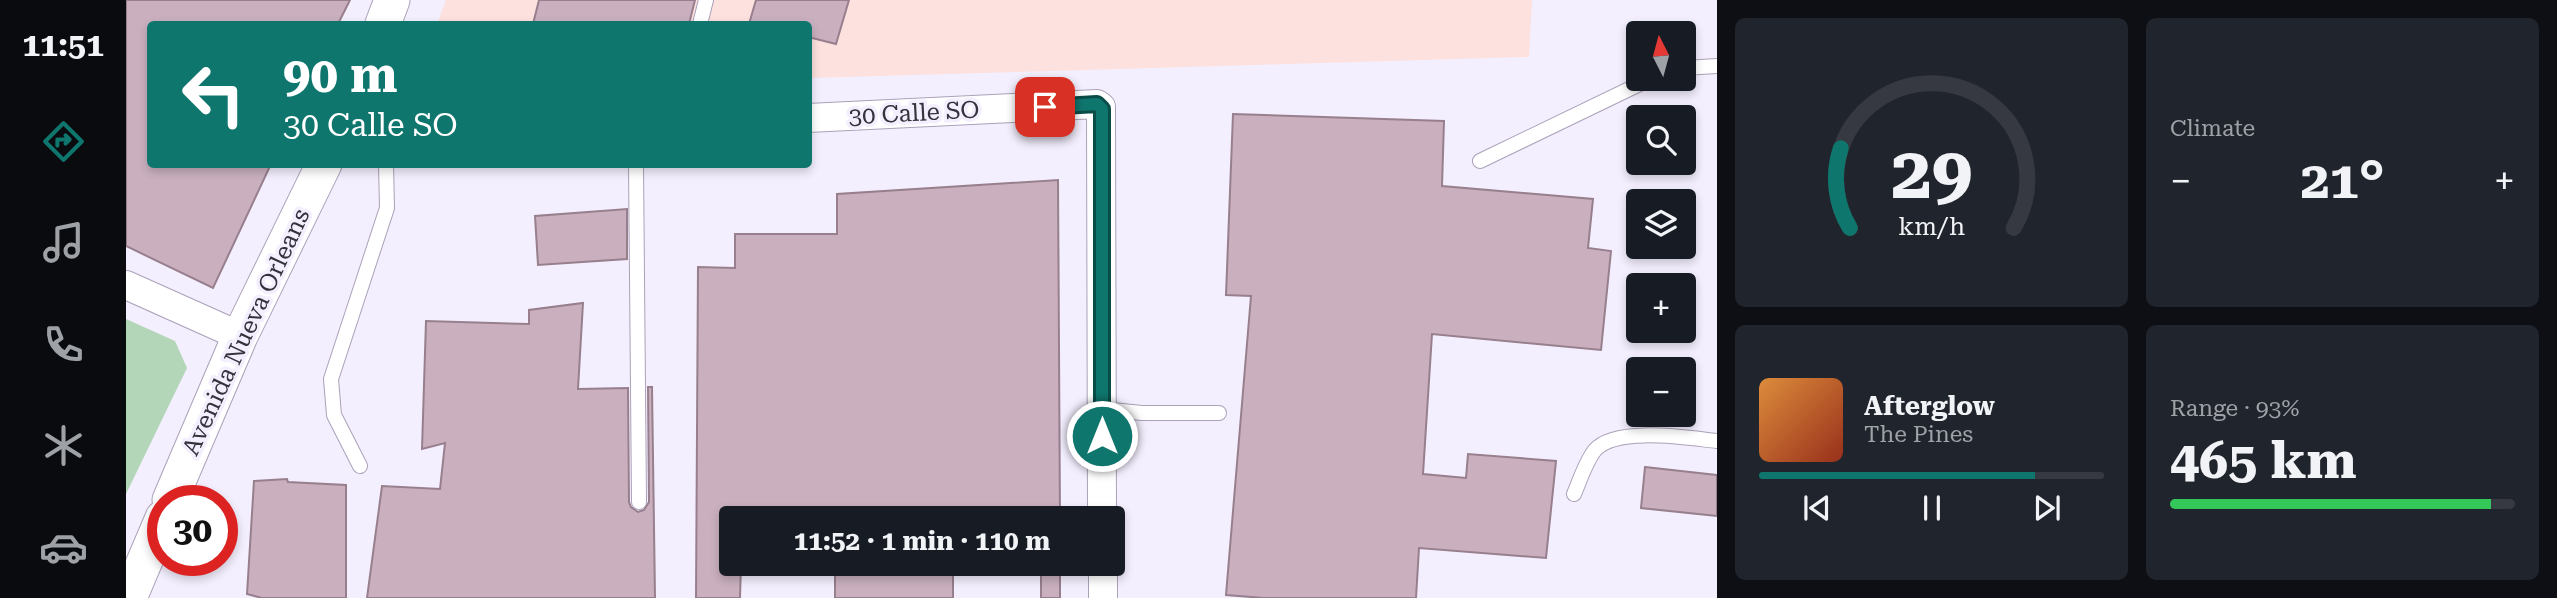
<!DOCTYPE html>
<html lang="en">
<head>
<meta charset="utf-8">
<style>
  body { margin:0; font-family:"Roboto Serif",serif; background:#20242c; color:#f1f3f6; height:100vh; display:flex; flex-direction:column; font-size:26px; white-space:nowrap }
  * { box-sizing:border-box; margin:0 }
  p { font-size:23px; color:#9ea1a6 }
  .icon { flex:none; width:38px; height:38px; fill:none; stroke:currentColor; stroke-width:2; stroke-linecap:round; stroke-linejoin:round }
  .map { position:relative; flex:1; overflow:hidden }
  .panel { display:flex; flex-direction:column; gap:18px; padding:18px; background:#0d0f14; width:840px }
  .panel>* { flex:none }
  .top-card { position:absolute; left:21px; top:21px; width:665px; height:147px; border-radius:7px; box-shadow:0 4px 10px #0003; background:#0f766e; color:#fff; overflow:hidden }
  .needle { width:46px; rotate:354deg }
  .controls { position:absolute; left:1500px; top:21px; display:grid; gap:14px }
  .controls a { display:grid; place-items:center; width:70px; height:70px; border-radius:7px; background:#171b24; box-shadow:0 4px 10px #0003; font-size:35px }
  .speed { position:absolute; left:21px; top:485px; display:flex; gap:14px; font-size:35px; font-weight:700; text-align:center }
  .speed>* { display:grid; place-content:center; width:91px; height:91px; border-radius:50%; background:#171b24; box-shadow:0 4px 10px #0003; line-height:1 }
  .speed .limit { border:10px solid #d22; background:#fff; color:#111 }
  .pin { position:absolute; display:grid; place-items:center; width:60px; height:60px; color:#fff; margin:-30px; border-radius:14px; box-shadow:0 4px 10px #0006 }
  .me { position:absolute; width:77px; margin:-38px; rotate:0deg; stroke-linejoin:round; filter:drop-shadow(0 0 5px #0008) }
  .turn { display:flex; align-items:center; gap:24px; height:147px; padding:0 21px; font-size:32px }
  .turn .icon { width:91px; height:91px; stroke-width:2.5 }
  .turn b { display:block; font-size:49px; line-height:60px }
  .big { font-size:52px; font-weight:700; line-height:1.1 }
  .panel .card { flex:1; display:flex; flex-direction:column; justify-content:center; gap:10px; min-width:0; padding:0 24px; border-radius:10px; background:#20242c }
  .panel .dial { align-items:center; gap:0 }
  .dial svg { height:182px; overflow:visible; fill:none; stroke:#363941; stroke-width:7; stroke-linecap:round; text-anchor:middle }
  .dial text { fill:#f1f3f6; stroke:none }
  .song { display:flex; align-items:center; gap:21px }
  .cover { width:84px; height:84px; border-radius:10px; background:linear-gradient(135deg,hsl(30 70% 55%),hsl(10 70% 35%)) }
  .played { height:7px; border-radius:4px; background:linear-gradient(90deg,#0f766e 80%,#363941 80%) }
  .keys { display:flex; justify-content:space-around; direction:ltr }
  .heat { display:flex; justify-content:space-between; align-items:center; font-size:38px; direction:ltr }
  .charge { height:10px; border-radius:5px; background:linear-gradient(90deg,#34c759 93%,#363941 0) }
  .panel .tiles { flex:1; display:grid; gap:18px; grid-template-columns:repeat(2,1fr) }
  .trip { position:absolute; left:593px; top:506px; width:406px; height:70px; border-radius:7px; background:#171b24; box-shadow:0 4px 10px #0003; font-weight:700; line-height:70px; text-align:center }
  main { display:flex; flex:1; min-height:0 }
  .tabs { display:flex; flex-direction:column; width:126px; justify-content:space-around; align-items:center; background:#090b0e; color:#9ea1a6 }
  .tabs .icon { width:49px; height:49px }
  .tabs .current { color:#0f766e }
  .tabs b { font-size:32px; color:#f1f3f6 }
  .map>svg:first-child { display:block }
  .education { fill:#fce1de }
  .green { fill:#b2d6b7 }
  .building { fill:#cab0bf; stroke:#977f8d; stroke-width:2 }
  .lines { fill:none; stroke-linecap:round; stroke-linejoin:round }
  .service-casing { stroke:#aba1b9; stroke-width:16 }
  .minor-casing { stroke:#aba1b9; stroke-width:30 }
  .tertiary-casing { stroke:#aba1b9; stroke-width:37 }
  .service { stroke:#fff; stroke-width:14 }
  .minor { stroke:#fff; stroke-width:28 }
  .tertiary { stroke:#fff; stroke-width:35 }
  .route-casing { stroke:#0a4d48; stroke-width:18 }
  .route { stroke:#0f766e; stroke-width:12 }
  .labels { text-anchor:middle; stroke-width:7; stroke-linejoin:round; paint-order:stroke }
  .street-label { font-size:24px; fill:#36323c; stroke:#f4effe }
</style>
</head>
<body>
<main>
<nav class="tabs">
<b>11:51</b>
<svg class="icon current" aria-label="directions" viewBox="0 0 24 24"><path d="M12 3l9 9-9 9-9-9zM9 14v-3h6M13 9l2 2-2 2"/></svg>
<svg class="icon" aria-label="music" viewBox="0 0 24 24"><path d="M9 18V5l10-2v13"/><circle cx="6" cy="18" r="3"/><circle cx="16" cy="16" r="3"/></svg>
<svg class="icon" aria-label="phone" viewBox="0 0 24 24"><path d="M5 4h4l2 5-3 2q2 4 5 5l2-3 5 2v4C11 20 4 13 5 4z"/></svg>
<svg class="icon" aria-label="climate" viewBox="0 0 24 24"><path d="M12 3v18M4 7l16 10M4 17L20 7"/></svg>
<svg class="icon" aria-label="car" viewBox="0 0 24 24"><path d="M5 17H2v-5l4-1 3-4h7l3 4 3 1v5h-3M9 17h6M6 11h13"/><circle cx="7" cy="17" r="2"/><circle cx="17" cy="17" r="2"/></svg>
</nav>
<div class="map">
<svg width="1591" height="598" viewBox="0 0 1591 598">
  <rect width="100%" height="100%" fill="#f4effe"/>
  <polygon class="education" points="320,0 1406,0 1403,57 683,78 682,24 311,24"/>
  <polygon class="green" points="0,319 49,341 61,368 0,494"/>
  <g class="building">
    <polygon points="0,0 224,0 212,24 24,24 24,164 145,164 87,288 0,246"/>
    <polygon points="413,0 569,0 563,24 407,24"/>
    <polygon points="630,0 723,0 710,44 682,37 682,24 623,24"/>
    <polygon points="1107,114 1318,121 1316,186 1467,199 1462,248 1485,251 1475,350 1306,334 1297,474 1340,478 1342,454 1430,461 1420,558 1293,548 1290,598 1138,598 1100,595 1125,296 1100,295"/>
    <polygon points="932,180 934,518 606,518 606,564 615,564 614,598 570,598 572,267 609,268 609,234 711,234 711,194"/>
    <polygon points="501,209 501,259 412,265 409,216"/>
    <polygon points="457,303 452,389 502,388 503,502 505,507 512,512 518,510 523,502 522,387 526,387 529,598 241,598 256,486 314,489 319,443 296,449 300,321 403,324 403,310"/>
    <polygon points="1519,467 1591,475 1591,516 1515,508"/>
    <polygon points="161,479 162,482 220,485 220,598 136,598 121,594 128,481"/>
    <rect x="709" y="564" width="118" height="34"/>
    <rect x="915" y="564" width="19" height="34"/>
  </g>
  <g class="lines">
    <g class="service-casing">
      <g id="service">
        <polyline points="574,24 580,0"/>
        <polyline points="1558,68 1591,66"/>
        <polyline points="1354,161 1524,79"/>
        <polyline points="510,164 513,502"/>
        <polyline points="976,409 1016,413 1093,413"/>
        <polyline points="234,466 208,415 205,379 261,208 260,164"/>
        <path d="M1448 494C1454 480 1460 461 1469 450 1490 426 1562 438 1591 441"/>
      </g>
    </g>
    <g class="minor-casing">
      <g id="minor">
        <polyline points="682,118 971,104 975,107 976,518"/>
        <polyline points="0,285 114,336"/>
        <polyline points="977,564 977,598"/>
      </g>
    </g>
    <g class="tertiary-casing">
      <g id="tertiary">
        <polyline points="257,24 266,0"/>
        <polyline points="44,500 114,336 198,164"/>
        <polyline points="3,598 37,518"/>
      </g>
    </g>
    <use href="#service" class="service"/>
    <use href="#minor" class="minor"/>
    <use href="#tertiary" class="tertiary"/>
  </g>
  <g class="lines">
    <g class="route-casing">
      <polyline id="route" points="919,107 971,104 976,109 976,436"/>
    </g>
    <use href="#route" class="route"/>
  </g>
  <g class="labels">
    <g class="street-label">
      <text transform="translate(788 113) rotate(-3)" y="8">30 Calle SO</text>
      <text transform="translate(120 332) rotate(-65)" y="8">Avenida Nueva Orleans</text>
    </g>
  </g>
</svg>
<div class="controls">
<a><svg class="needle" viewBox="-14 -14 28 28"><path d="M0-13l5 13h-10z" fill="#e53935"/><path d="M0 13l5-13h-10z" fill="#9ea1a6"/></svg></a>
<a><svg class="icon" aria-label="search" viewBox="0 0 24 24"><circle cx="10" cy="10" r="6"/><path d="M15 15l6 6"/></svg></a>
<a><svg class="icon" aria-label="layers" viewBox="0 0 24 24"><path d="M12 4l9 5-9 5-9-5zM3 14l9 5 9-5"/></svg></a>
<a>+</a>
<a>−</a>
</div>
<div class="speed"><div class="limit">30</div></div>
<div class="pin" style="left:919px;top:107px;background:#d93025"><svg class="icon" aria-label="arrive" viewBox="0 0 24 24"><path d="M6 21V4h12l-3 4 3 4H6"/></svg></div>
<svg class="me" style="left:976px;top:436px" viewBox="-20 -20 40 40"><circle r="17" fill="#0f766e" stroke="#fff" stroke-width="3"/><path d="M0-11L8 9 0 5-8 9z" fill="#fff"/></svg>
<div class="trip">11:52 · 1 min · 110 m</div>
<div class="top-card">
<div class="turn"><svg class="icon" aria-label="left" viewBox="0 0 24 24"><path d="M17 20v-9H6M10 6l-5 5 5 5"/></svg><div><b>90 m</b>30 Calle SO</div></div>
</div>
</div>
<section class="panel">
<div class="tiles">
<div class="card dial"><svg viewBox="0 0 100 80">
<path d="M14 69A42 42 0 1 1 86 69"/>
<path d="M14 69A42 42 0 0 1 10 34" stroke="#0f766e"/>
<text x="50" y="56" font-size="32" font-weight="700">29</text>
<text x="50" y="72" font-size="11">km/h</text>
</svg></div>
<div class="card"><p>Climate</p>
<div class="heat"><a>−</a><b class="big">21°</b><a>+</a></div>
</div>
<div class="card">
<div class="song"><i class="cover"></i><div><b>Afterglow</b><p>The Pines</p></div></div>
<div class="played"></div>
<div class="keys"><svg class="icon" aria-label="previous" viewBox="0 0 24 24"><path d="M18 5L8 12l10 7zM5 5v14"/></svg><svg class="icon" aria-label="pause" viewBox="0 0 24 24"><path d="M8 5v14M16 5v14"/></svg><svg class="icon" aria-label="next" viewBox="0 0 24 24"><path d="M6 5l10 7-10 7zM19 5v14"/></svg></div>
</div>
<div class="card"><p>Range · 93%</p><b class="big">465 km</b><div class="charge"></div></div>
</div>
</section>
</main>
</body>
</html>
